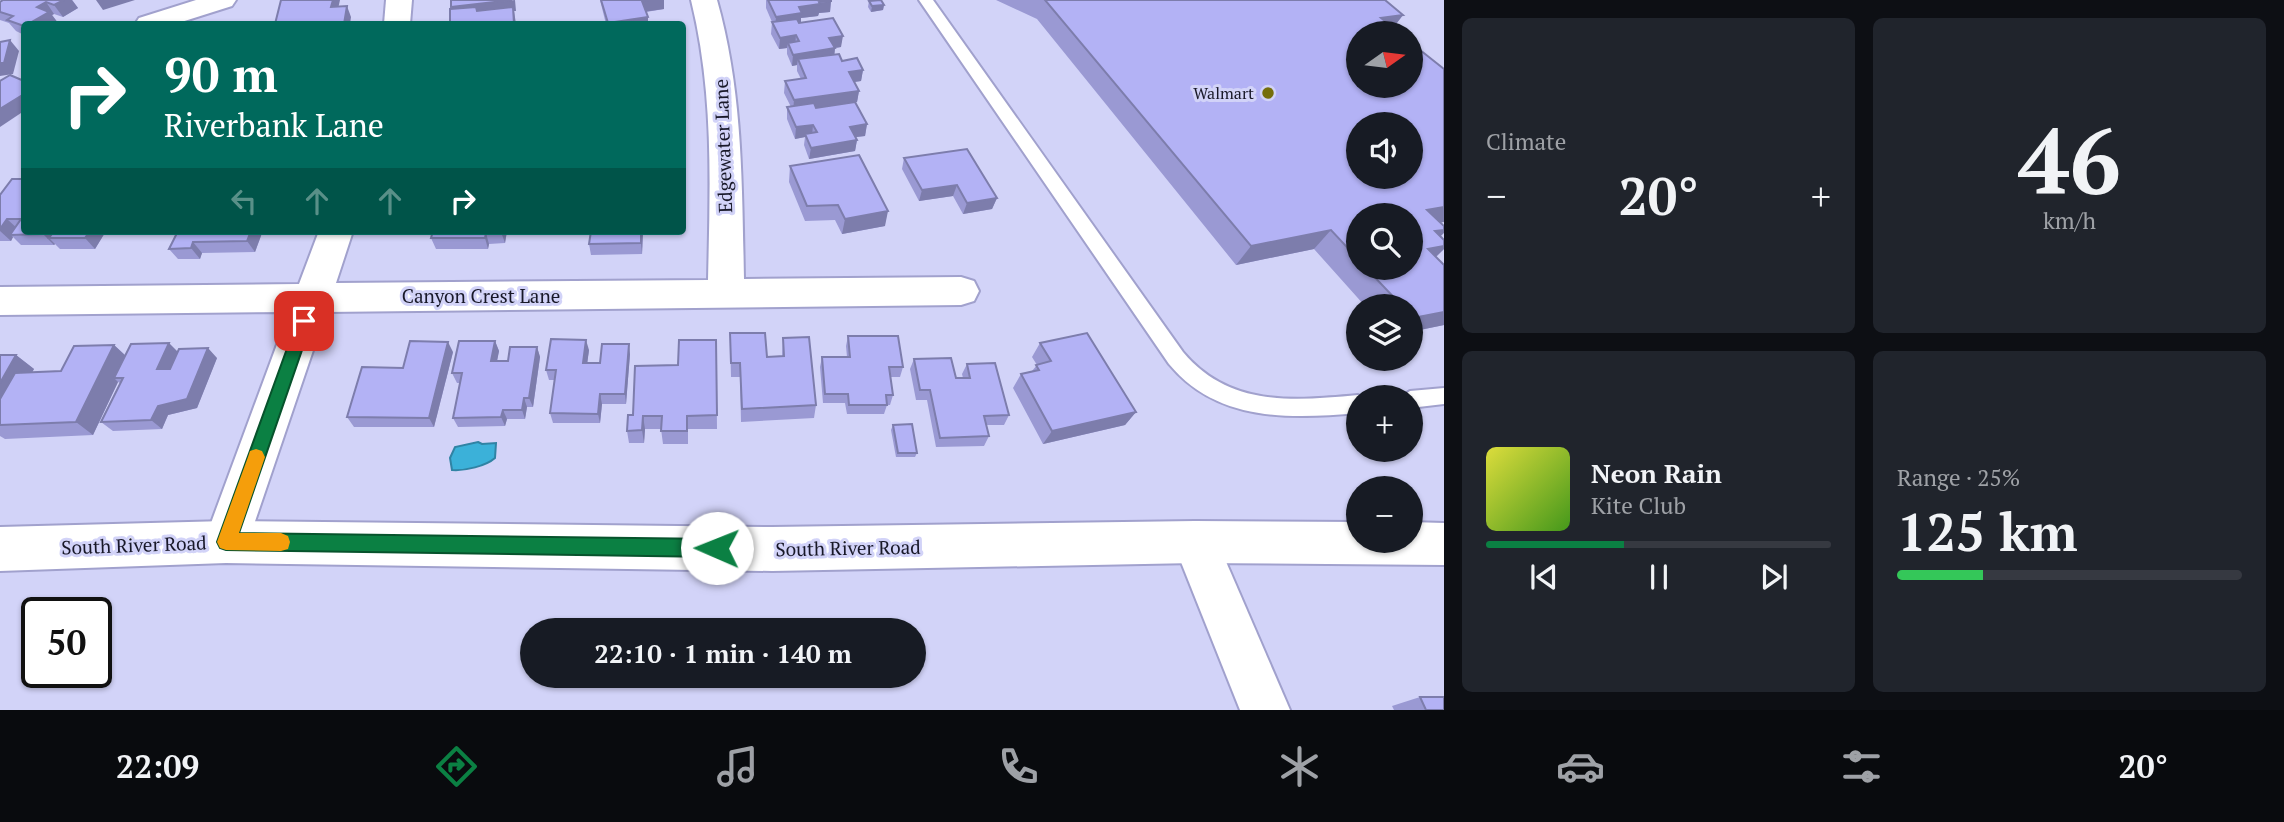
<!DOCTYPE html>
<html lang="en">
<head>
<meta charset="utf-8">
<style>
  body { margin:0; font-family:"PT Serif",serif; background:#20242c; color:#f1f3f6; height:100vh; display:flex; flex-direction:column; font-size:26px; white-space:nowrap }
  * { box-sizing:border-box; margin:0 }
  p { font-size:23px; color:#9ea1a6 }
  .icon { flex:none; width:38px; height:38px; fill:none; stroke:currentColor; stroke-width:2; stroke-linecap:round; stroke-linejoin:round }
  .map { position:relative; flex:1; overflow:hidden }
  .sheet { display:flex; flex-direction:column; gap:18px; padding:18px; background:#0d0f14; width:840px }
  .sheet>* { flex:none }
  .banner { position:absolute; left:21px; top:21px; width:665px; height:214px; border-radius:7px; box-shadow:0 2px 5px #0004; background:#00695c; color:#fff; overflow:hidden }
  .needle { width:46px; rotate:76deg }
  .buttons { position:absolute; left:1346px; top:21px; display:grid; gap:14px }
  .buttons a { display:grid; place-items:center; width:77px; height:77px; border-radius:50%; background:#171b24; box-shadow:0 2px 5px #0004; font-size:35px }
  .speed { position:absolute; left:21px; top:597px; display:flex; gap:14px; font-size:35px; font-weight:700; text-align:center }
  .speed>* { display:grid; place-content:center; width:91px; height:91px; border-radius:50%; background:#171b24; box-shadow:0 2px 5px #0004; line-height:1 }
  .speed .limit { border:4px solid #111; border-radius:10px; background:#fff; color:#111 }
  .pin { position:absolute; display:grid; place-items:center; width:60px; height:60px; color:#fff; margin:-30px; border-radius:14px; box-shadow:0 4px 10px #0006 }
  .me { position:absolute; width:77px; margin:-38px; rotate:271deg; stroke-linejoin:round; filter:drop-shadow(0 0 5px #0008) }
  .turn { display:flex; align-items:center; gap:24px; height:147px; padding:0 28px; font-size:32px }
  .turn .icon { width:91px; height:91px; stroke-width:2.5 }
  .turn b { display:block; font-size:49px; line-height:60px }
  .lanes { display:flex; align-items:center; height:66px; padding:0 28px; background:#0003; justify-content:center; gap:35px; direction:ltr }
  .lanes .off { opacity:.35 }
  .big { font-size:52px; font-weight:800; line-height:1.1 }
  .sheet .widget { flex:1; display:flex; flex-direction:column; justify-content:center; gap:10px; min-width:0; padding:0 24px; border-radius:10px; background:#20242c }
  .sheet .dial { align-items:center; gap:0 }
  .dial b { font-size:91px; line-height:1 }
  .song { display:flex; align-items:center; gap:21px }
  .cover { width:84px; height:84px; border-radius:10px; background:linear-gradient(135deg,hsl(60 70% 55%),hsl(100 70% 35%)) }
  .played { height:7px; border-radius:4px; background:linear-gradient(90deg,#0b8043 40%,#363941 40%) }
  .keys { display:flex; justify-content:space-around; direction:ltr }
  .heat { display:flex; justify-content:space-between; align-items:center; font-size:38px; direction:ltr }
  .charge { height:10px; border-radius:5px; background:linear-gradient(90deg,#34c759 25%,#363941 0) }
  .sheet .tiles { flex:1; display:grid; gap:18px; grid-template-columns:repeat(2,1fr) }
  .trip { position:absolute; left:520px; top:618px; width:406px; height:70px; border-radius:35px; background:#171b24; box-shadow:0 2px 5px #0004; font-weight:800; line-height:70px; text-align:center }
  .tab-bar { display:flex; height:112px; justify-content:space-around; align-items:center; background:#090b0e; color:#9ea1a6 }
  .tab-bar .icon { width:49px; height:49px }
  .tab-bar .selected { color:#0b8043 }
  .tab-bar b { font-size:32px; color:#f1f3f6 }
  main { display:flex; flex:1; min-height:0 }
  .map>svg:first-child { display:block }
  .water { fill:#3bb1d9; stroke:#3083a4; stroke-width:2 }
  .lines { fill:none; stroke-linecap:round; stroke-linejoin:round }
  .service-casing { stroke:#a1a1cd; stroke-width:4 }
  .minor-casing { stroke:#a1a1cd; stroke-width:4 }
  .secondary-casing { stroke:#a1a1cd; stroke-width:4 }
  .service { fill:#fff; fill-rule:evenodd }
  .minor { fill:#fff; fill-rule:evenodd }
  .secondary { fill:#fff; fill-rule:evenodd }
  .wall { fill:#9a99d3; fill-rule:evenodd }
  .shaded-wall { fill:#7d7dac }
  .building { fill:#b3b2f5; stroke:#7d7dac; stroke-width:2; fill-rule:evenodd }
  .route { fill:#0b8043; stroke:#07532c; stroke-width:2 }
  .slow { fill:#f59e0b }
  .poi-dot { fill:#756e0b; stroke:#d2d3f8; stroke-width:2.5 }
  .labels { text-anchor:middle; stroke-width:6; stroke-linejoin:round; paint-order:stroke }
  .far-poi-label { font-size:16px; fill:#181828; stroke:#d2d3f8; text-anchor:end }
  .street-label { font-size:19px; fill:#181828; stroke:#d2d3f8 }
</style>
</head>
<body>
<main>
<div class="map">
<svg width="1444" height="710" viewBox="0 0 1444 710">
  <rect width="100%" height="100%" fill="#d2d3f8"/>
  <path class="water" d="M478 442 482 444 496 443 495 458C486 466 465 471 452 470L450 458 455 447Z"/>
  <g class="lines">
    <g class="service-casing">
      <g id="service">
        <path d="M919 0H933L1183 352C1229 407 1293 401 1358 395L1363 397H1358V413C1289 419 1217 422 1169 364Z"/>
        <polygon points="1444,388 1444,404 1410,408 1410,397 1401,397 1410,391"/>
      </g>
    </g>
    <g class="minor-casing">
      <g id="minor">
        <polygon points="196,0 236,0 232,6 175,24 135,24 139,18"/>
        <polygon points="386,0 412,0 410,24 384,24"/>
        <path d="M691 0H717C743 92 742 184 744 279L961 277 974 281 979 291 974 301 961 305 326 312 248 542 242 557 226 563 210 557 204 542 289 312 0 315V287L299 284 319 231H353L336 283 708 280C710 185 714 93 691 0Z"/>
        <polygon points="1195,521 1211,527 1290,710 1240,710 1173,542 1179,527"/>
      </g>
    </g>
    <g class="secondary-casing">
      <polygon id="secondary" points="226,521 772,527 1195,521 1358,522 1358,541 1410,541 1410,522 1444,523 1444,565 1195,563 772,571 226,563 0,571 0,527"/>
    </g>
    <use href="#service" class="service"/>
    <use href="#minor" class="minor"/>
    <use href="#secondary" class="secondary"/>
  </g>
  <g class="wall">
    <polygon points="72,0 78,8 63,17 54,14 52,15 58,23 56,24 24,24 24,35 16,31 9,23 0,20 0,2"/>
    <polygon points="600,0 664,0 664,9 646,12 648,24 606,24"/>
    <polygon points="766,0 831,0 830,12 819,13 818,16 801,18 801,23 841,47 835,48 834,54 842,61 863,70 861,81 854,82 859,91 857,102 855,102 867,124 865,136 855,137 857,140 855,151 809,159 804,145 805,137 795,139 787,119 787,107 791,107 784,93 785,81 801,79 797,71 797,65 792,66 787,54 787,48 779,49 771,34 772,22 766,8"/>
    <path d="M996 0H1385L1403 15 1393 28 1444 69V222H1441L1440 236 1444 249 1436 257 1444 265V325L1410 332V306H1365L1314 249 1236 265 1037 19ZM1358 215 1410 268H1358Z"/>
    <polygon points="869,1 884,5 883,10 871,12 868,7"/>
    <polygon points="904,158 997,198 992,209 963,214 953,196 919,201 902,169"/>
    <polygon points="790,166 885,226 842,234 835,220 805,221 789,182"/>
    <polygon points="12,179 24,231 130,231 106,231 95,249 60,249 55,244 54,245 21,245 13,237 11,241 0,241 0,195"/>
    <polygon points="178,231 261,231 262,233 255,252 202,253 200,259 178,259 169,249"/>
    <polygon points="433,231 512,231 507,231 505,243 489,244 488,249 436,249 431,238"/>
    <polygon points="591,231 643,231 642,254 591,255 589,244"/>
    <polygon points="730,333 767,357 782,356 783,338 816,405 814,418 741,422 740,377 731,377"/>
    <polygon points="848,336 903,367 900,377 890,377 893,395 890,405 887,405 884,414 847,414 845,403 823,403 820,367 822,357 847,357 846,346"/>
    <polygon points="716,340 717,429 688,429 688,444 663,444 661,429 645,429 644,443 629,443 627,431 633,415 678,365"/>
    <polygon points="495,341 499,351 497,361 508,361 537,347 540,357 533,407 527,407 525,419 507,419 505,426 458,427 453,418 460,383 457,383 452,373"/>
    <polygon points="1040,343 1136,412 1125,425 1043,444 1013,388 1021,374 1032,371 1037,365 1032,357"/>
    <polygon points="114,345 125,355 178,352 217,358 197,408 168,415 162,429 113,431 101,422 120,383 118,382 93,435 5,439 0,436 0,355 16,355 34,369 32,372 61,371"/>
    <polygon points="589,350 587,363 600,363 630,354 626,404 602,404 600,423 553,423 550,413 555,380 549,380 546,370"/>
    <polygon points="453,352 434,427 354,427 347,417 403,368"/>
    <polygon points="914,359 956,378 963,378 962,374 967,364 1009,415 1004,425 986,425 989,436 984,446 936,447 927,400 916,400 910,369"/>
    <polygon points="893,425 917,453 915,457 896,457 891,430"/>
    <polygon points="1420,697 1444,710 1394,710 1392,706"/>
  </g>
  <g class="shaded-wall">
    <polygon points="64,0 72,0 78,8 63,17 54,5"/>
    <polygon points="96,0 135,0 103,10"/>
    <polygon points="333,0 340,0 336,18 331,7"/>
    <polygon points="515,0 516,11 514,11 516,24 455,18 451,7"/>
    <polygon points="650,0 664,0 664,9 643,12 642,1"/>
    <polygon points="831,1 830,12 819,13 818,16 801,18 801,25 775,28 776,17 799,7"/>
    <polygon points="46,2 54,14 52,15 58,23 56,24 28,24 37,7"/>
    <polygon points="884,5 883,10 871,12 872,6"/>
    <polygon points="347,6 351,17 350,24 344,24"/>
    <polygon points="1403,15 1389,33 1381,18"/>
    <polygon points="648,17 648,24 608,24 608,23"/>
    <polygon points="796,35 795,47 788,43 787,48 779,49 780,38"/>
    <polygon points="843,36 841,47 828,49 829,38"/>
    <polygon points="10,40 19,51 13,74 0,76 0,63"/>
    <polygon points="835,48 834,60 798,59 797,65 792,66 793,55"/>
    <polygon points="863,70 861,81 847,83 849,72"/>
    <polygon points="859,91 857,102 793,112 794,100"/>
    <polygon points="24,94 24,111 0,127 0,109"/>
    <polygon points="867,124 865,136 848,138 850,127"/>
    <polygon points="813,125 812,136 805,134 805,137 795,139 796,127"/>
    <polygon points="857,140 855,151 809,159 811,148"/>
    <polygon points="957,185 953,196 919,201 922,190"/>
    <polygon points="997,198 992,209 963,214 967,203"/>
    <polygon points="1444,207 1444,222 1410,228 1427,210"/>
    <polygon points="888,211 885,226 842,234 845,219"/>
    <polygon points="7,219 19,230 10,235 13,237 11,241 0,231 0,229"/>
    <polygon points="1331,230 1314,249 1236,265 1251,246"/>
    <polygon points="1444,230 1444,233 1428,248 1435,231"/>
    <polygon points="45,231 63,231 49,238 55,244 54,245 43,234"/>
    <polygon points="90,231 106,231 95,249 85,238"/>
    <polygon points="251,231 261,231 262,233 255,252 247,241"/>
    <polygon points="501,231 507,231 505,243 501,232"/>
    <polygon points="641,231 643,231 642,254 641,243"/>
    <polygon points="486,233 489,244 488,249 485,238"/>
    <polygon points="193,242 202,253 200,259 191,248"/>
    <polygon points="1444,246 1444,249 1428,264 1428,249"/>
    <polygon points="1444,312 1444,325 1410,332 1410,321 1413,318"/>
    <polygon points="586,340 589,350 586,373 583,363"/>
    <polygon points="495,341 499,351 495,371 491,361"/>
    <polygon points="448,342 453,352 434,427 429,418"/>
    <polygon points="169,343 179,353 167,379 157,369"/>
    <polygon points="629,344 630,354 626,404 625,394"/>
    <polygon points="114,345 129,359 114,378 118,382 93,435 76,422"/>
    <polygon points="537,347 540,357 533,407 529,398"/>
    <polygon points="208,348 217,358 197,408 168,415 162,429 151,420 158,406"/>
    <polygon points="16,355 34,369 6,420 0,422 0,383"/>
    <polygon points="600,394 602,404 600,423 598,414"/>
    <polygon points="524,398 527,407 525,419 522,410"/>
    <polygon points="503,410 507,419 505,426 501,417"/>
    <polygon points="1136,412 1125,425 1043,444 1052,431"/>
    <polygon points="643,416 645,429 644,443 642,430"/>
  </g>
  <g class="building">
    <polygon points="3,0 64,0 54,5 46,2 37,7 49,12 28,24 24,24 24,26 7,20 13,16 0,12 0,2"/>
    <polygon points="281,0 333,0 331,7 347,6 344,24 275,24"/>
    <polygon points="451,0 512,0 451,7"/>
    <polygon points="601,0 650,0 642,1 648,17 608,23"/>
    <polygon points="768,0 831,0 831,1 819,2 820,4 799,7 802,13 776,17"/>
    <polygon points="881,0 884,5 872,6 869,1"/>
    <path d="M1045 0H1385L1403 15 1381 18 1400 33H1358V86H1410V42L1444 69V207L1427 210 1444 226V230L1435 231 1444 240V246L1428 249 1444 265V312L1413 318 1410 316V306H1402L1366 268H1410V215H1358V259L1331 230 1251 246ZM1358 124H1410V177H1358Z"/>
    <polygon points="476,7 477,11 513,7 514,24 450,24 450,9"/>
    <polygon points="833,18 843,36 829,38 835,48 793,55 788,43 799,41 796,35 780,38 772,22 797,19 799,23"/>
    <polygon points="10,40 4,63 0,63 0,42"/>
    <polygon points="839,54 842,61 857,58 863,70 849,72 859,91 794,100 785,81 806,78 798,59"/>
    <polygon points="10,75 24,81 24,94 0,109 0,81"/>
    <polygon points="855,102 867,124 850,127 857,140 811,148 805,134 817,132 813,125 796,127 787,107 814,103 816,108"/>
    <polygon points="967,149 997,198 967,203 957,185 922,190 904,158"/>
    <polygon points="859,155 888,211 845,219 838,205 807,206 790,166"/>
    <polygon points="12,179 24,179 24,231 45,231 43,234 10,235 21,219 7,219 0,229 0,195"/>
    <polygon points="54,231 90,231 85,238 49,238"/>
    <polygon points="178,231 251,231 247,241 193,242 191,248 169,249"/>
    <polygon points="433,231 501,231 501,232 486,233 485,238 431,238"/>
    <polygon points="591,231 641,231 641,243 589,244"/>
    <polygon points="730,333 765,333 767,357 784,356 783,338 809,337 816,405 742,409 740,363 731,363"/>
    <polygon points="1087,333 1136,412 1052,431 1021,374 1039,370 1036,365 1051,361 1040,343"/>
    <polygon points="848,336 898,336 903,367 889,367 893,395 886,395 887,405 849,405 848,394 825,394 822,357 850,357"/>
    <polygon points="551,339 586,340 583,363 600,363 602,344 629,344 625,394 600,394 598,414 550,413 556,370 546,370"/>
    <polygon points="679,340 716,340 717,415 687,416 687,431 661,431 662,416 643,416 642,430 627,431 628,415 633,415 635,366 678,365"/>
    <polygon points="410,341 448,342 429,418 347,417 362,367 403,368"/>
    <polygon points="459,341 495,341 491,361 508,361 510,347 537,347 529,398 524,398 522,410 503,410 501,417 453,418 462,373 452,373"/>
    <polygon points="169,343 157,369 170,369 179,349 208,348 187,399 158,406 151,420 101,422 123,378 114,378 131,344"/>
    <polygon points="114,345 76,422 0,425 0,399 15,373 61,371 74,346"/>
    <polygon points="0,355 16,355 0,383"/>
    <polygon points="951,358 956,378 970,378 967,364 995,363 1009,415 984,416 989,436 940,438 930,390 920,390 914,359"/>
    <polygon points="912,424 917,453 898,453 893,425"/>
    <polygon points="1420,697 1444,697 1444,710 1426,710"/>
  </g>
  <polygon class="route" points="304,315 312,321 239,533 717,539 724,542 726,548 724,555 717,557 226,550 220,548 217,542 297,321"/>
  <polygon class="slow" points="256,449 262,451 265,457 239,533 281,533 288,536 290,542 288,549 281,551 226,550 220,548 217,542 248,457 250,451"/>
  <circle class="poi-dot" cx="1268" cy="93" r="7"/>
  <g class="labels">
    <g class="far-poi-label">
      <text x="1254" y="99">Walmart</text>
    </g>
    <g class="street-label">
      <text transform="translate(723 146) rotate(-92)" y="7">Edgewater Lane</text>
      <text x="481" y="303">Canyon Crest Lane</text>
      <text transform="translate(134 545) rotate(-2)" y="7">South River Road</text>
      <text transform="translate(848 548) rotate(-1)" y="7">South River Road</text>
    </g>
  </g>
</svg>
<div class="buttons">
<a><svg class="needle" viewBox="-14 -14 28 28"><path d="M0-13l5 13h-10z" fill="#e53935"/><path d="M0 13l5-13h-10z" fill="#9ea1a6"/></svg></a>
<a><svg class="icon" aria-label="sound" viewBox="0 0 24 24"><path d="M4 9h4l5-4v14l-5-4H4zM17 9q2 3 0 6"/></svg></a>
<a><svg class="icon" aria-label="search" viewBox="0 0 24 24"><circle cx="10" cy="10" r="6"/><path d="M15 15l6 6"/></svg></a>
<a><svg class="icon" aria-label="layers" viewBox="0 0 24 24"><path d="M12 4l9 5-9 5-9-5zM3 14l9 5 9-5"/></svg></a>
<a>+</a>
<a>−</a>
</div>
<div class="speed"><div class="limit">50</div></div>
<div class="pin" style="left:304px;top:321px;background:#d93025"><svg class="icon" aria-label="arrive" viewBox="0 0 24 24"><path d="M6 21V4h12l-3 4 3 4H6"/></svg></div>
<svg class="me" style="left:717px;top:548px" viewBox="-20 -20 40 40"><circle r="19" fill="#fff"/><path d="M0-13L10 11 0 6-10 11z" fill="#0b8043"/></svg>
<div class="trip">22:10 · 1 min · 140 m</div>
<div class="banner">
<div class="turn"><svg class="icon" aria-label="right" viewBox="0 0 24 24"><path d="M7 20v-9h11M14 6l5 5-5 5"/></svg><div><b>90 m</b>Riverbank Lane</div></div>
<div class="lanes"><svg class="icon off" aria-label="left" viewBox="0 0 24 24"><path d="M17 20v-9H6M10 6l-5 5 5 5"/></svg><svg class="icon off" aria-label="ahead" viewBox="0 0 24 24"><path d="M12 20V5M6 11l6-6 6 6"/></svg><svg class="icon off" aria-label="ahead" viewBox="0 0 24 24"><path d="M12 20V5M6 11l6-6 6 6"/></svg><svg class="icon" aria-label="right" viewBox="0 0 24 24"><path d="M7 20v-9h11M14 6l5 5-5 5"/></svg></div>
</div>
</div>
<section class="sheet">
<div class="tiles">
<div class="widget"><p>Climate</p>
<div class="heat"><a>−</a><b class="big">20°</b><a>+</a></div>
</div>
<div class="widget dial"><b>46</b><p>km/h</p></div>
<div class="widget">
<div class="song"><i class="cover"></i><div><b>Neon Rain</b><p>Kite Club</p></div></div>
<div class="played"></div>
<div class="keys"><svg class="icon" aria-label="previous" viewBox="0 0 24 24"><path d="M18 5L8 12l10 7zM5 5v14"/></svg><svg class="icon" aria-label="pause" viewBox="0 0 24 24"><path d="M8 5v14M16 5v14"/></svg><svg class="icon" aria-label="next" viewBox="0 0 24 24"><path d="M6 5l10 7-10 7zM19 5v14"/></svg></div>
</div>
<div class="widget"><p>Range · 25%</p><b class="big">125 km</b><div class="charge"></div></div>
</div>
</section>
</main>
<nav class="tab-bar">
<b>22:09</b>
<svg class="icon selected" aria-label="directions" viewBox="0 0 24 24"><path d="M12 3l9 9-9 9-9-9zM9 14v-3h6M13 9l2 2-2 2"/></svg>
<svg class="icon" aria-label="music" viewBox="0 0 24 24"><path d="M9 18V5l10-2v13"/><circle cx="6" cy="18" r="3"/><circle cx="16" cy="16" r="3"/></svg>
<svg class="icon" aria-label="phone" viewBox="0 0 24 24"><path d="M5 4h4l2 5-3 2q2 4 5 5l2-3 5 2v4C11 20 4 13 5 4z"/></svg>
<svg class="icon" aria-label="climate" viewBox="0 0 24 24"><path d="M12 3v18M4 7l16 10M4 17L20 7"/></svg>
<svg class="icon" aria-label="car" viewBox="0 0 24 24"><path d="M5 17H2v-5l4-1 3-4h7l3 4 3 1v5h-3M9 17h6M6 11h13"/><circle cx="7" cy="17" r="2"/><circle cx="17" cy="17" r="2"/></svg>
<svg class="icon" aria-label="filters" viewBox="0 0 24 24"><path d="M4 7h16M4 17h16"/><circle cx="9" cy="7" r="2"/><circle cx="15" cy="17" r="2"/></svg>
<b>20°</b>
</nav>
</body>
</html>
